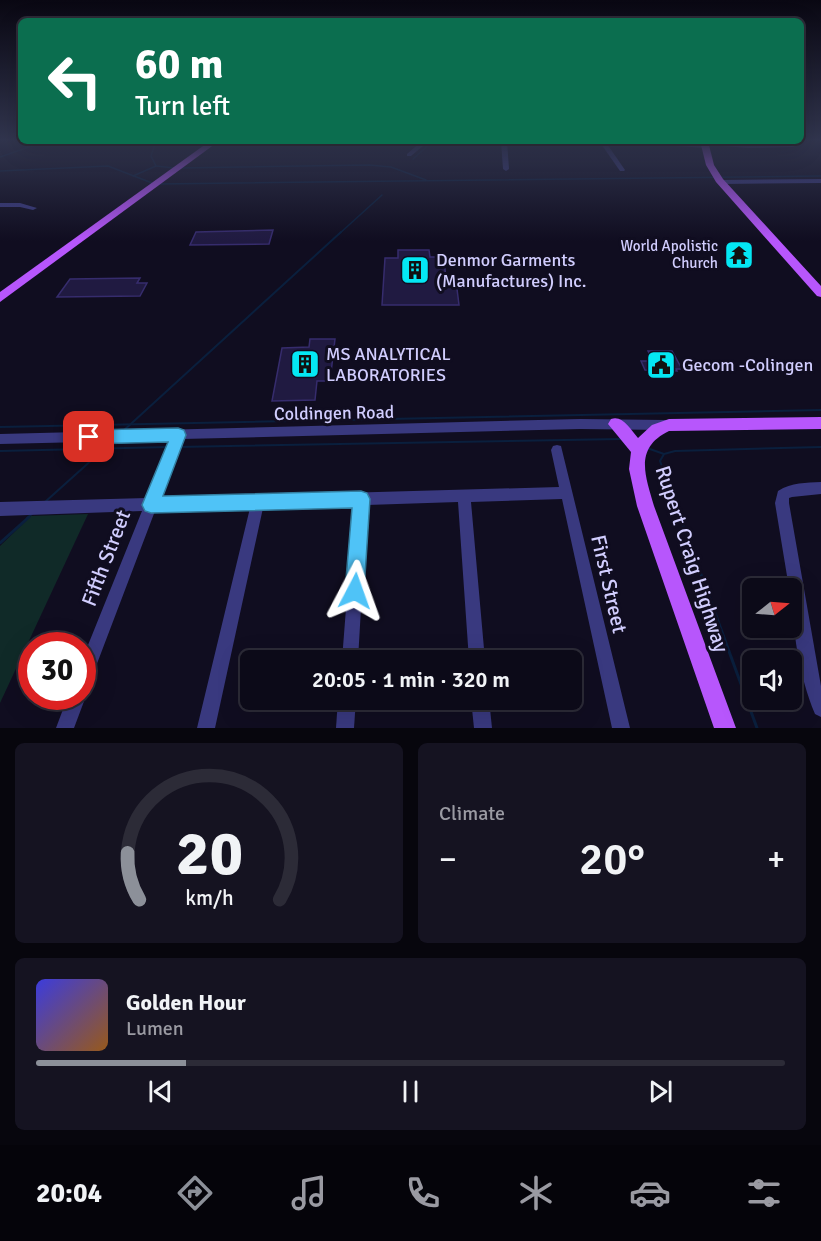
<!DOCTYPE html>
<html lang="en">
<head>
<meta charset="utf-8">
<style>
  body { margin:0; font-family:Signika,sans-serif; background:#151321; color:#f1f3f6; height:100vh; display:flex; flex-direction:column; font-size:22px; white-space:nowrap }
  * { box-sizing:border-box; margin:0 }
  p { font-size:20px; color:#9a9aa2 }
  .icon { flex:none; width:33px; height:33px; fill:none; stroke:currentColor; stroke-width:2; stroke-linecap:round; stroke-linejoin:round }
  .map { position:relative; height:728px; overflow:hidden }
  .details { display:flex; flex-direction:column; gap:15px; padding:15px; background:#07060d; flex:1 }
  .details>* { flex:none }
  .top-card { position:absolute; left:18px; top:18px; width:786px; height:126px; border-radius:9px; box-shadow:0 6px 24px #0002,0 0 0 2px #2c2b37; background:#0b6e4f; color:#fff; overflow:hidden }
  .needle { width:39px; rotate:73deg }
  .fabs { position:absolute; left:742px; top:578px; display:grid; gap:12px }
  .fabs a { display:grid; place-items:center; width:60px; height:60px; border-radius:9px; background:#0c0a18; box-shadow:0 6px 24px #0002,0 0 0 2px #2c2b37; font-size:30px }
  .speed { position:absolute; left:18px; top:632px; display:flex; gap:12px; font-size:30px; font-weight:700; text-align:center }
  .speed>* { display:grid; place-content:center; width:78px; height:78px; border-radius:50%; background:#0c0a18; box-shadow:0 6px 24px #0002,0 0 0 2px #2c2b37; line-height:1 }
  .speed .limit { border:9px solid #d22; background:#fff; color:#111 }
  .pin { position:absolute; display:grid; place-items:center; width:51px; height:51px; color:#fff; margin:-26px; border-radius:12px; box-shadow:0 3px 9px #0006 }
  .me { position:absolute; width:66px; margin:-33px; rotate:4deg; stroke-linejoin:round; filter:drop-shadow(0 0 4px #0008) }
  .turn { display:flex; align-items:center; gap:21px; height:126px; padding:0 18px; font-size:27px }
  .turn .icon { width:78px; height:78px; stroke-width:2.5 }
  .turn b { display:block; font-size:42px; line-height:51px }
  .big { font-size:45px; font-weight:600; line-height:1.1 }
  .details .tile { flex:1; display:flex; flex-direction:column; justify-content:center; gap:9px; min-width:0; padding:0 21px; border-radius:9px; background:#151321 }
  .details .dial { align-items:center; gap:0 }
  .dial svg { height:156px; overflow:visible; fill:none; stroke:#2c2b37; stroke-width:7; stroke-linecap:round; text-anchor:middle }
  .dial text { fill:#f1f3f6; stroke:none }
  .song { display:flex; align-items:center; gap:18px }
  .cover { width:72px; height:72px; border-radius:9px; background:linear-gradient(135deg,hsl(240 70% 55%),hsl(30 70% 35%)) }
  .played { height:6px; border-radius:3px; background:linear-gradient(90deg,#8c9099 20%,#2c2b37 20%) }
  .keys { display:flex; justify-content:space-around; direction:ltr }
  .heat { display:flex; justify-content:space-between; align-items:center; font-size:33px; direction:ltr }
  .details .tiles { flex:1; display:grid; gap:15px; grid-template-columns:1fr 1fr }
  .tile:last-child { grid-column:span 2 }
  .trip { position:absolute; left:240px; top:650px; width:342px; height:60px; border-radius:9px; background:#0c0a18; box-shadow:0 6px 24px #0002,0 0 0 2px #2c2b37; font-weight:600; line-height:60px; text-align:center }
  .menu { display:flex; height:96px; justify-content:space-around; align-items:center; background:#05040a; color:#9a9aa2 }
  .menu .icon { width:42px; height:42px }
  .menu .active { color:#8c9099 }
  .menu b { font-size:27px; color:#f1f3f6 }
  .map>svg:first-child { display:block }
  .green { fill:#102a28 }
  .lines { fill:none; stroke-linecap:round; stroke-linejoin:round }
  .stream-far2 { stroke:#0a1f3d; stroke-width:1.5 }
  .stream-far1 { stroke:#0a1f3d; stroke-width:2 }
  .stream { stroke:#0a1f3d; stroke-width:3 }
  .building { fill:#201a41; stroke:#362c6d; stroke-width:1.5 }
  .minor { fill:#39397f; fill-rule:evenodd }
  .major { fill:#b756fc; fill-rule:evenodd }
  .route { fill:#4fc3f7; stroke:#337fa1; stroke-width:1.5 }
  .labels { text-anchor:middle; stroke-width:6; stroke-linejoin:round; paint-order:stroke }
  .far-poi-label { font-size:15px; fill:#d1cdfe; stroke:#100d20; text-anchor:end }
  .poi-label { font-size:18px; fill:#d1cdfe; stroke:#100d20; text-anchor:start }
  .street-label { font-size:18px; fill:#d1cdfe; stroke:#100d20 }
  .near-street-label { font-size:21px; fill:#d1cdfe; stroke:#100d20 }
</style>
</head>
<body>
<div class="map">
<svg width="821" height="728" viewBox="0 0 821 728">
  <rect width="100%" height="100%" fill="#100d20"/>
  <polygon class="green" points="88,514 0,703 0,546 31,516"/>
  <g class="lines">
    <g class="stream-far2">
      <polyline points="0,157 46,141"/>
      <polyline points="413,159 433,141"/>
      <polyline points="156,166 174,168"/>
      <polyline points="179,168 369,165 391,167 426,180"/>
      <polyline points="0,171 108,166 152,183"/>
      <polyline points="133,176 156,166 151,156 156,141"/>
      <polyline points="158,184 821,176"/>
      <polyline points="339,234 382,195"/>
    </g>
    <g class="stream-far1">
      <polyline points="0,427 821,410"/>
      <polyline points="122,432 341,232"/>
      <polyline points="177,447 621,439"/>
      <polyline points="647,448 664,454"/>
      <polyline points="0,451 168,447"/>
      <polyline points="45,502 114,440"/>
      <polyline points="27,518 32,514"/>
      <polyline points="681,518 660,461 664,454 675,451 821,447"/>
    </g>
    <g class="stream">
      <polyline points="680,517 757,728"/>
      <polyline points="0,543 29,517"/>
    </g>
  </g>
  <g class="building">
    <polygon points="273,230 269,244 190,245 196,232"/>
    <polygon points="398,250 429,250 430,257 444,257 446,281 456,281 459,305 382,305 385,258 398,258"/>
    <polygon points="140,278 137,283 147,283 140,296 57,297 70,279"/>
    <polygon points="310,339 335,339 330,381 317,381 315,400 272,401 282,348 309,347"/>
    <polygon points="648,351 672,351 682,369 676,369 677,371 645,370 641,361 653,361"/>
  </g>
  <g class="lines">
    <g class="minor">
      <polygon points="0,139 4,139 1,141"/>
      <polygon points="261,141 267,142 395,141 388,146 263,146 260,144"/>
      <polygon points="422,141 429,141 411,156 407,156 407,154"/>
      <polygon points="501,141 507,141 509,169 506,171 503,169"/>
      <polygon points="599,141 605,141 625,170 624,171 620,171"/>
      <polygon points="627,141 703,144 705,141 749,144 793,143 796,145 793,147 749,148 708,145 706,148 630,143"/>
      <polygon points="821,179 821,183 721,184 718,182 721,180"/>
      <polygon points="0,203 20,203 37,208 33,210 20,207 0,207"/>
      <polygon points="580,419 666,420 670,421 672,425 670,429 666,430 580,429 182,439 160,498 559,487 551,450 553,446 557,445 561,446 630,728 612,728 562,499 471,502 485,660 469,660 458,502 367,505 358,660 342,660 354,505 263,508 215,728 197,728 250,508 155,511 90,682 88,688 83,690 86,696 74,728 56,728 68,696 82,696 82,660 142,511 0,516 0,502 147,498 170,440 0,444 0,434"/>
      <path d="M821 482V494L792 497 789 498V503L821 686V717L815 714C799 676 792 629 792 588H789L775 503 778 491C792 482 806 483 821 482Z"/>
      <polygon points="338,699 356,699 354,728 336,728"/>
      <polygon points="471,699 489,699 492,728 474,728"/>
    </g>
    <g class="major">
      <polygon points="210,141 219,141 0,302 0,292"/>
      <polygon points="700,141 708,141 714,165 723,179 821,286 821,297 817,296 716,182 706,165"/>
      <path d="M821 417V429L669 431C634 448 645 475 654 506L736 728H714L637 506 629 469 631 452 608 424 611 419C623 415 630 429 638 438L652 425 669 419Z"/>
    </g>
  </g>
  <linearGradient id="sky" x2="0" y2="1"><stop stop-color="#090712"/><stop offset="0.58" stop-color="#31354e"/><stop offset="1" stop-color="#31354e" stop-opacity="0"/></linearGradient>
  <rect width="821" height="241" fill="url(#sky)"/>
  <polygon class="route" points="178,428 184,430 186,435 163,496 361,491 367,493 370,499 364,591 361,598 355,601 348,598 345,591 352,508 151,513 145,511 142,505 168,442 89,444 83,442 81,437 83,432 89,430"/>
  <defs>
    <g id="temple-square" transform="scale(1.5)"><rect x="-9" y="-9" width="18" height="18" rx="4" fill="#04e7f4" stroke="#100d20"/><path d="M0-6L5-2H3V0L6.5 2.5H4V6H1.5V3h-3V6H-4V2.5H-6.5L-3 0V-2H-5Z" fill="#111"/></g>
    <g id="building-square" transform="scale(1.5)"><rect x="-9" y="-9" width="18" height="18" rx="4" fill="#04e7f4" stroke="#100d20"/><path d="M-4-6H4V6H1V3H-1V6H-4ZM-2.5-4.3h1.7v1.8h-1.7ZM.8-4.3h1.7v1.8H.8ZM-2.5-1h1.7V.8h-1.7ZM.8-1h1.7V.8H.8Z" fill="#111"/></g>
    <g id="civic-square" transform="scale(1.5)"><rect x="-9" y="-9" width="18" height="18" rx="4" fill="#04e7f4" stroke="#100d20"/><path d="M-.6-6.5H3V-4.5H.6V-3L4-1V1h2V6H-6V1h2V-1L-.6-3ZM-1.2 2.5V6h2.4V2.5Z" fill="#111"/></g>
  </defs>
  <g fill-rule="evenodd">
    <use href="#temple-square" x="739" y="255"/>
    <use href="#building-square" x="415" y="270"/>
    <use href="#building-square" x="305" y="364"/>
    <use href="#civic-square" x="661" y="365"/>
  </g>
  <g class="labels">
    <g class="far-poi-label">
      <text x="718" y="251">World Apolistic<tspan x="718" dy="17">Church</tspan></text>
    </g>
    <g class="poi-label">
      <text x="436" y="266">Denmor Garments<tspan x="436" dy="21">(Manufactures) Inc.</tspan></text>
      <text x="326" y="360">MS ANALYTICAL<tspan x="326" dy="21">LABORATORIES</tspan></text>
      <text x="682" y="371">Gecom -Colingen</text>
    </g>
    <g class="street-label">
      <text transform="translate(334 413) rotate(-1)" y="6">Coldingen Road</text>
    </g>
    <g class="near-street-label">
      <text transform="translate(106 558) rotate(-69)" y="7">Fifth Street</text>
      <text transform="translate(692 559) rotate(72)" y="7">Rupert Craig Highway</text>
      <text transform="translate(609 584) rotate(77)" y="7">First Street</text>
    </g>
  </g>
</svg>
<div class="fabs">
<a><svg class="needle" viewBox="-14 -14 28 28"><path d="M0-13l5 13h-10z" fill="#e53935"/><path d="M0 13l5-13h-10z" fill="#9a9aa2"/></svg></a>
<a><svg class="icon" aria-label="sound" viewBox="0 0 24 24"><path d="M4 9h4l5-4v14l-5-4H4zM17 9q2 3 0 6"/></svg></a>
</div>
<div class="speed"><div class="limit">30</div></div>
<div class="pin" style="left:89px;top:437px;background:#d93025"><svg class="icon" aria-label="arrive" viewBox="0 0 24 24"><path d="M6 21V4h12l-3 4 3 4H6"/></svg></div>
<svg class="me" style="left:355px;top:591px" viewBox="-20 -20 40 40"><path d="M0-17L14 15 0 8-14 15z" fill="#4fc3f7" stroke="#fff" stroke-width="4"/></svg>
<div class="trip">20:05 · 1 min · 320 m</div>
<div class="top-card">
<div class="turn"><svg class="icon" aria-label="left" viewBox="0 0 24 24"><path d="M17 20v-9H6M10 6l-5 5 5 5"/></svg><div><b>60 m</b>Turn left</div></div>
</div>
</div>
<section class="details">
<div class="tiles">
<div class="tile dial"><svg viewBox="0 0 100 80">
<path d="M14 69A42 42 0 1 1 86 69"/>
<path d="M14 69A42 42 0 0 1 8 45" stroke="#8c9099"/>
<text x="50" y="56" font-size="32" font-weight="700">20</text>
<text x="50" y="72" font-size="11">km/h</text>
</svg></div>
<div class="tile"><p>Climate</p>
<div class="heat"><a>−</a><b class="big">20°</b><a>+</a></div>
</div>
<div class="tile">
<div class="song"><i class="cover"></i><div><b>Golden Hour</b><p>Lumen</p></div></div>
<div class="played"></div>
<div class="keys"><svg class="icon" aria-label="previous" viewBox="0 0 24 24"><path d="M18 5L8 12l10 7zM5 5v14"/></svg><svg class="icon" aria-label="pause" viewBox="0 0 24 24"><path d="M8 5v14M16 5v14"/></svg><svg class="icon" aria-label="next" viewBox="0 0 24 24"><path d="M6 5l10 7-10 7zM19 5v14"/></svg></div>
</div>
</div>
</section>
<nav class="menu">
<b>20:04</b>
<svg class="icon active" aria-label="directions" viewBox="0 0 24 24"><path d="M12 3l9 9-9 9-9-9zM9 14v-3h6M13 9l2 2-2 2"/></svg>
<svg class="icon" aria-label="music" viewBox="0 0 24 24"><path d="M9 18V5l10-2v13"/><circle cx="6" cy="18" r="3"/><circle cx="16" cy="16" r="3"/></svg>
<svg class="icon" aria-label="phone" viewBox="0 0 24 24"><path d="M5 4h4l2 5-3 2q2 4 5 5l2-3 5 2v4C11 20 4 13 5 4z"/></svg>
<svg class="icon" aria-label="climate" viewBox="0 0 24 24"><path d="M12 3v18M4 7l16 10M4 17L20 7"/></svg>
<svg class="icon" aria-label="car" viewBox="0 0 24 24"><path d="M5 17H2v-5l4-1 3-4h7l3 4 3 1v5h-3M9 17h6M6 11h13"/><circle cx="7" cy="17" r="2"/><circle cx="17" cy="17" r="2"/></svg>
<svg class="icon" aria-label="filters" viewBox="0 0 24 24"><path d="M4 7h16M4 17h16"/><circle cx="9" cy="7" r="2"/><circle cx="15" cy="17" r="2"/></svg>
</nav>
</body>
</html>
